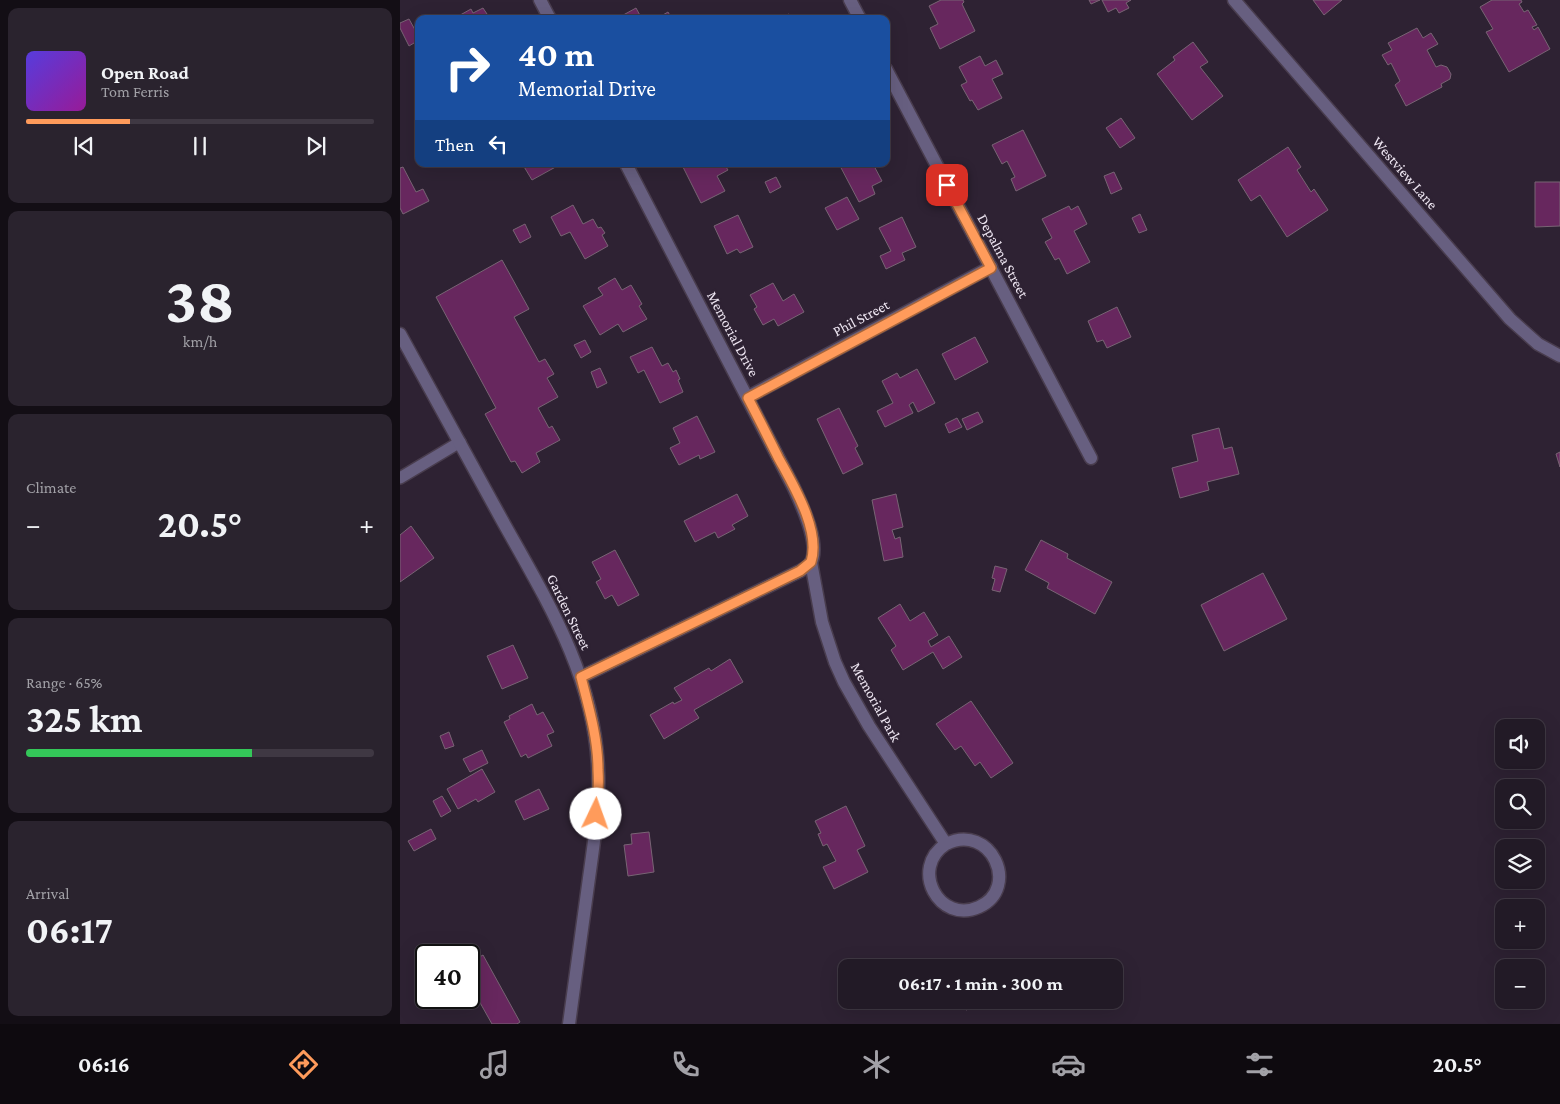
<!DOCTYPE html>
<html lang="en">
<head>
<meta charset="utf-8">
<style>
  body { margin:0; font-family:"Crimson Pro",serif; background:#2a232e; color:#f1f3f6; height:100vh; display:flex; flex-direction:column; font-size:19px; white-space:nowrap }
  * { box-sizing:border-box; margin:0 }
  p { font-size:16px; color:#a2a1a7 }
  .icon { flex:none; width:28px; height:28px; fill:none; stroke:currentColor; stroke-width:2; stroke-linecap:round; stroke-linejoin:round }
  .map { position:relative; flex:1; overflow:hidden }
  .sheet { display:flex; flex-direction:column; gap:8px; padding:8px; background:#130e15; width:400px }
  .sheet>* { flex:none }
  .guide { position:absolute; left:15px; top:15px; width:475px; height:152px; border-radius:10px; box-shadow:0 5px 20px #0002,0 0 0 1px #3f3843; background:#1a4fa0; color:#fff; overflow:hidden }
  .controls { position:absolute; left:1095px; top:719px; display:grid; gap:10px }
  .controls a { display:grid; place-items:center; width:50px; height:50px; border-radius:10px; background:#221a26; box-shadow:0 5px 20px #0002,0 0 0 1px #3f3843; font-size:25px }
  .speed { position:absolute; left:15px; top:944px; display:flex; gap:10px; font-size:25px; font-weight:700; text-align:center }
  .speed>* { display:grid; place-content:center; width:65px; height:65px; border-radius:50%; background:#221a26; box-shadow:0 5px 20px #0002,0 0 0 1px #3f3843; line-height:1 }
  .speed .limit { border:2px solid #111; border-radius:8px; background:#fff; color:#111 }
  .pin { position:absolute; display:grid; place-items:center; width:42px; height:42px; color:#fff; margin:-21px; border-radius:10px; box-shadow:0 2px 8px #0006 }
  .me { position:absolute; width:55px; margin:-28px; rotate:3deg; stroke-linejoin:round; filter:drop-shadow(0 0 4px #0008) }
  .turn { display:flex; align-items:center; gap:18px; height:105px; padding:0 20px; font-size:22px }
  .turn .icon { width:65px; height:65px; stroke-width:2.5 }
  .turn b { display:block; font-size:35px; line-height:42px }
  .then { display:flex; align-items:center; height:48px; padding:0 20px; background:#0003; gap:10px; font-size:19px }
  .big { font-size:38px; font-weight:700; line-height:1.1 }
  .sheet .widget { flex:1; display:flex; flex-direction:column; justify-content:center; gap:8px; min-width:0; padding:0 18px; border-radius:10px; background:#2a232e }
  .sheet .dial { align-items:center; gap:0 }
  .dial b { font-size:65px; line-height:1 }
  .song { display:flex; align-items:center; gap:15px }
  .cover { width:60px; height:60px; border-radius:8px; background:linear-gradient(135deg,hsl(250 70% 55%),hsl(300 70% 35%)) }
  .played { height:5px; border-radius:2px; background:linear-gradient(90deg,#ff9b5b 30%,#3f3843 30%) }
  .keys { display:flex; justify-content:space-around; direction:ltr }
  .heat { display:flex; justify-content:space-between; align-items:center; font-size:28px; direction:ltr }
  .charge { height:8px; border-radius:4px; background:linear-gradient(90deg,#34c759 65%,#3f3843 0) }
  .trip { position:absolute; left:438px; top:959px; width:285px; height:50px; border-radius:10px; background:#221a26; box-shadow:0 5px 20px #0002,0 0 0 1px #3f3843; font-weight:700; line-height:50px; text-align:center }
  .dock { display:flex; height:80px; justify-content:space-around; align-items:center; background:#0e0a0f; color:#a2a1a7 }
  .dock .icon { width:35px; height:35px }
  .dock .current { color:#ff9b5b }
  .dock b { font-size:22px; color:#f1f3f6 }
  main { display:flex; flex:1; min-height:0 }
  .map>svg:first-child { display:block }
  .building { fill:#67275e; stroke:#786474 }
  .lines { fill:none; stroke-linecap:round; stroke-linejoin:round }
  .service-casing { stroke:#493d4e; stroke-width:14 }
  .minor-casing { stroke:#493d4e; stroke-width:15 }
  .tertiary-casing { stroke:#493d4e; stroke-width:15 }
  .service { stroke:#675f80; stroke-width:11 }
  .minor { stroke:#675f80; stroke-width:12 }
  .tertiary { stroke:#675f80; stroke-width:12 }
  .route-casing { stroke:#a6653b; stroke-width:12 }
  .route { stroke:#ff9b5b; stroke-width:9 }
  .labels { text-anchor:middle; stroke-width:5; stroke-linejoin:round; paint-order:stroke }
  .street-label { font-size:15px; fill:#eee6f2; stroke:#2e2233 }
</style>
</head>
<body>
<main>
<section class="sheet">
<div class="widget">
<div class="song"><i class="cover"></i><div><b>Open Road</b><p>Tom Ferris</p></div></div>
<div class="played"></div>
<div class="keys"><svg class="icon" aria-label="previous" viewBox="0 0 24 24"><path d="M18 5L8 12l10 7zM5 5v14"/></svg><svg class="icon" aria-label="pause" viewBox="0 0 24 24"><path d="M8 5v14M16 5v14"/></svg><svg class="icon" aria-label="next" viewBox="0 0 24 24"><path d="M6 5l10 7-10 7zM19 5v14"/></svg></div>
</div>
<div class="widget dial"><b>38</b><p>km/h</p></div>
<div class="widget"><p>Climate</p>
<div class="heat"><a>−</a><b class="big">20.5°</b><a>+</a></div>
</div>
<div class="widget"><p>Range · 65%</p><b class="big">325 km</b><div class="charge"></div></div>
<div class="widget"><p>Arrival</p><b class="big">06:17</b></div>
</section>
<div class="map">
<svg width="1160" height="1024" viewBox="0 0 1160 1024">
  <rect width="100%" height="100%" fill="#2e2233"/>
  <g class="building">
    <polygon points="541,0 563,0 564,2 562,4 575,31 540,49 530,28 538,24 529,6"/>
    <polygon points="689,0 700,0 691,4"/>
    <polygon points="702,0 731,0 726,3 729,8 719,13 716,8 708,12"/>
    <polygon points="913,0 942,0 924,15"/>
    <polygon points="1092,0 1121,0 1122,2 1119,4 1124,12 1128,10 1137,25 1132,27 1134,30 1138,27 1150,49 1109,72 1086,32 1093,29 1080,7"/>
    <polygon points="83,8 89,17 92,15 95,19 53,19 71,9 73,13"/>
    <polygon points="236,8 242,19 216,19"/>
    <polygon points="268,12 272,19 256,19"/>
    <polygon points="389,14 391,19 378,19"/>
    <polygon points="9,19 19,37 19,40 9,46 0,28 0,23"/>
    <polygon points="1017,28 1023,38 1031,33 1038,44 1027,50 1036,67 1041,65 1047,67 1051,74 1050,79 1041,84 1042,87 1006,106 995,85 1000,81 991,63 988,65 982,55 992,50 988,43"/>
    <polygon points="793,42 808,62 800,67 823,96 792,120 757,74 775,60 773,57"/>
    <polygon points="580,56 585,66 596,60 603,74 592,79 602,98 578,110 572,100 570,101 561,85 567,82 559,67"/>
    <polygon points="721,118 735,138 720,148 706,128"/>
    <polygon points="623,130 646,176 616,191 611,179 615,177 607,161 602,164 592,145"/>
    <polygon points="888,147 901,167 897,170 911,192 914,189 928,210 887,237 860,195 851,201 838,180"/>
    <polygon points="126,164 161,164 132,180 123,165"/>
    <polygon points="289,164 324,164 328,170 317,176 325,191 301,203 283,167"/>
    <polygon points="439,164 473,164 482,181 472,186 475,194 459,202"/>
    <polygon points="3,167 16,192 23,189 29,201 3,214 0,208 0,168"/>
    <polygon points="714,172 722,189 711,194 704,176"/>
    <polygon points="376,177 381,187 370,193 365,182"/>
    <polygon points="1135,182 1160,182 1160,226 1135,227"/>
    <polygon points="447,197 459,219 437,230 425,208"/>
    <polygon points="173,205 183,224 193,219 198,228 201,227 205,233 202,235 208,246 185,259 170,232 161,236 151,217"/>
    <polygon points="669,206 671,210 678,206 687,224 674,231 690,262 667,274 659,258 655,260 645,242 652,238 642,219"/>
    <polygon points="740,214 747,230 739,233 732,218"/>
    <polygon points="338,215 353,247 340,253 337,249 327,254 314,226"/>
    <polygon points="502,217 516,247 502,253 505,260 486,269 480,256 491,251 479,228"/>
    <polygon points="125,224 131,237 120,243 113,230"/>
    <polygon points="102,260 129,309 114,317 139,362 145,359 154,374 147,378 158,397 138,408 149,428 152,426 160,440 136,453 140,462 122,473 115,461 111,462 85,414 96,408 36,297"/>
    <polygon points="215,278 222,290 231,285 242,304 239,306 247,319 223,332 218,324 200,335 183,306 203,295 198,288"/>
    <polygon points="373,283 383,301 394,294 404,312 378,326 374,319 363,325 354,309 357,307 350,295"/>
    <polygon points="717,307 731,337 707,348 703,340 697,342 688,321"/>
    <polygon points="575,337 588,362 555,380 542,354"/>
    <polygon points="185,340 191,352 181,358 174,345"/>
    <polygon points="252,347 262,366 268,363 273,372 276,370 280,379 278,380 283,392 260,403 244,370 238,373 230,357"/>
    <polygon points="200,368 207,383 197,388 191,372"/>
    <polygon points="517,369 535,403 518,412 513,402 509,405 513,413 485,427 477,411 493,403 482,381 497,373 500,378"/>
    <polygon points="439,408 458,446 455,448 463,464 443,474 417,419"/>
    <polygon points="578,412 583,422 567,430 562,419"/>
    <polygon points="297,416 315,452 300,459 299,455 279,465 270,448 280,443 273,428"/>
    <polygon points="557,418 562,427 549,433 545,424"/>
    <polygon points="819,428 824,449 832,447 839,474 807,482 809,490 780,498 772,468 798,461 792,435"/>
    <polygon points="1160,452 1160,467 1156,454"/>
    <polygon points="337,494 348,516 332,525 335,529 318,538 315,532 295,542 284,521"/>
    <polygon points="496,494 503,527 492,530 495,539 500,537 503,557 484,561 472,500"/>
    <polygon points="11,526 34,558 0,582 0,535"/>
    <polygon points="641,540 668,554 667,558 712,582 695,614 647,588 649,583 625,570"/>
    <polygon points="215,550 239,595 218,606 212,595 205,599 196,582 201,579 192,562"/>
    <polygon points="595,566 607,569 600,592 592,590 595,579 592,578"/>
    <polygon points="863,573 887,619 824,651 801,605"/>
    <polygon points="500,604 510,621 524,612 538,635 528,641 531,647 549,636 562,657 543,669 533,652 503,670 491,650 496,646 478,618"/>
    <polygon points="113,645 128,678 102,689 87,656"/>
    <polygon points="330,659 343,682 294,710 299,718 264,739 250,715 273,702 274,704 282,700 274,688 309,668 311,671"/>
    <polygon points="571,701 613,763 591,778 580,762 575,766 561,746 555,750 536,724"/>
    <polygon points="132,704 137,715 143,712 154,732 147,735 152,746 128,758 126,754 121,757 104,722 110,719 109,716"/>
    <polygon points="49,732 54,746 45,749 40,736"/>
    <polygon points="82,750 88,763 70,772 63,759"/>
    <polygon points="82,769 95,792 78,802 76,799 58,809 47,789"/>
    <polygon points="139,789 149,809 124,820 115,801"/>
    <polygon points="42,796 51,811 41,817 33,801"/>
    <polygon points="446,806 465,846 457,850 468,872 434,889 423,867 436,861 427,844 423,846 418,834 421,833 415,821"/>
    <polygon points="31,829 36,839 14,851 8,841"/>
    <polygon points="249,832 254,872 228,876 224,845 232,844 231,834"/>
    <polygon points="83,955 120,1022 117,1024 92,1024 69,983 69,963"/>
    <polygon points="535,959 544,962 542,966 546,968 532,968"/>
    <polygon points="515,962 530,968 513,968"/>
    <polygon points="587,962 601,966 601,968 585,968"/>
    <polygon points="529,1000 570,1000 567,1010 549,1004 547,1008"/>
  </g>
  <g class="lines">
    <g class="service-casing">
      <polyline id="service" points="0,478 60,442"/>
    </g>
    <g class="minor-casing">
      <g id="minor">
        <polyline points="140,0 150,19"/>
        <polyline points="450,0 460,19"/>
        <polyline points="834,0 1110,319 1138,344 1160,356"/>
        <polyline points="486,69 691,458"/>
        <polyline points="348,397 591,267"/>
        <path d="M411 562 422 622 435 662 444 682 469 726 546 844C591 822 621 888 579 907 539 925 509 868 546 844"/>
        <path d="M181 677 400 571C404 569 407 567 410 564 422 546 401 503 393 486L226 164"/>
      </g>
    </g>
    <g class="tertiary-casing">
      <path id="tertiary" d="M0 334C34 396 68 458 102 520 146 599 194 675 198 768 200 805 194 842 189 878 182 926 176 975 169 1024"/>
    </g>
    <use href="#service" class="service"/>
    <use href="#minor" class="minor"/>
    <use href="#tertiary" class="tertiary"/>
  </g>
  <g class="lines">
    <g class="route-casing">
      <path id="route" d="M196 814C198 800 199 785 198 770 198 739 189 708 181 677L400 571 411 562C421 530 393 485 378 457 368 437 358 417 348 398L591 268 547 185"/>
    </g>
    <use href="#route" class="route"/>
  </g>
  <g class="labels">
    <g class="street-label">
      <text transform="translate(1005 173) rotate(49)" y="5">Westview Lane</text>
      <text transform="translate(603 256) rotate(62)" y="5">Depalma Street</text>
      <text transform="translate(461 318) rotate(-28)" y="5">Phil Street</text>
      <text transform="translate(333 334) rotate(62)" y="5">Memorial Drive</text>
      <text transform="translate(169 612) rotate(64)" y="5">Garden Street</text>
      <text transform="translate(476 702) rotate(61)" y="5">Memorial Park</text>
    </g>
  </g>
</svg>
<div class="controls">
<a><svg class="icon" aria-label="sound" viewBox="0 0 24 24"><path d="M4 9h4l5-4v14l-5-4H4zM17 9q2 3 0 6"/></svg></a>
<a><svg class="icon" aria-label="search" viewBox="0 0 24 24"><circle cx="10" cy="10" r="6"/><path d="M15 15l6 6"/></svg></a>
<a><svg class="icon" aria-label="layers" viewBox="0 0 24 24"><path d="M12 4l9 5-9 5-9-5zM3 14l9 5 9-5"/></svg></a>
<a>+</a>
<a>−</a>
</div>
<div class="speed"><div class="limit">40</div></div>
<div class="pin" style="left:547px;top:185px;background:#d93025"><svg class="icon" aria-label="arrive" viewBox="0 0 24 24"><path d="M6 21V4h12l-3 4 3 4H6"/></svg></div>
<svg class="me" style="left:196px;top:814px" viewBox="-20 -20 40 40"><circle r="19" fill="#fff"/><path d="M0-13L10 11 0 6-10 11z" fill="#ff9b5b"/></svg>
<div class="trip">06:17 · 1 min · 300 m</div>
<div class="guide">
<div class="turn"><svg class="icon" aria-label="right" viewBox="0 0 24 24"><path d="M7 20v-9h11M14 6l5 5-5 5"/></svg><div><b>40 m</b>Memorial Drive</div></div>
<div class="then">Then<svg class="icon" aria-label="left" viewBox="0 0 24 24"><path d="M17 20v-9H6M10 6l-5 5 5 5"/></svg></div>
</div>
</div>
</main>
<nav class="dock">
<b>06:16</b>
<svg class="icon current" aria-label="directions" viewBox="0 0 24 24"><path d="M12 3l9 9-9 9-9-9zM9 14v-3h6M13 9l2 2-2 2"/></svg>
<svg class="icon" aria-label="music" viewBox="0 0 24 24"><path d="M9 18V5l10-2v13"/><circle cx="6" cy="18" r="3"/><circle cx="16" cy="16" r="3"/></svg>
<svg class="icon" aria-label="phone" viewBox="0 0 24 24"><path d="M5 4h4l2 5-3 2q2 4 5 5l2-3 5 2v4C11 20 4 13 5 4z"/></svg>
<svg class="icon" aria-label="climate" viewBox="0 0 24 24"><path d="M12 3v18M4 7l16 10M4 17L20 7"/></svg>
<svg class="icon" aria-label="car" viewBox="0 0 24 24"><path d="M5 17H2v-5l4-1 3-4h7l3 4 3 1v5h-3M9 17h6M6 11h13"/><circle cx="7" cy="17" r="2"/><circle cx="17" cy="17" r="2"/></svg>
<svg class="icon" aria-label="filters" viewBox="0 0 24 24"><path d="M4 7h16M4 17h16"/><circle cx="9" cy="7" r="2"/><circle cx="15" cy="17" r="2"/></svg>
<b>20.5°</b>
</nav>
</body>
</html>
